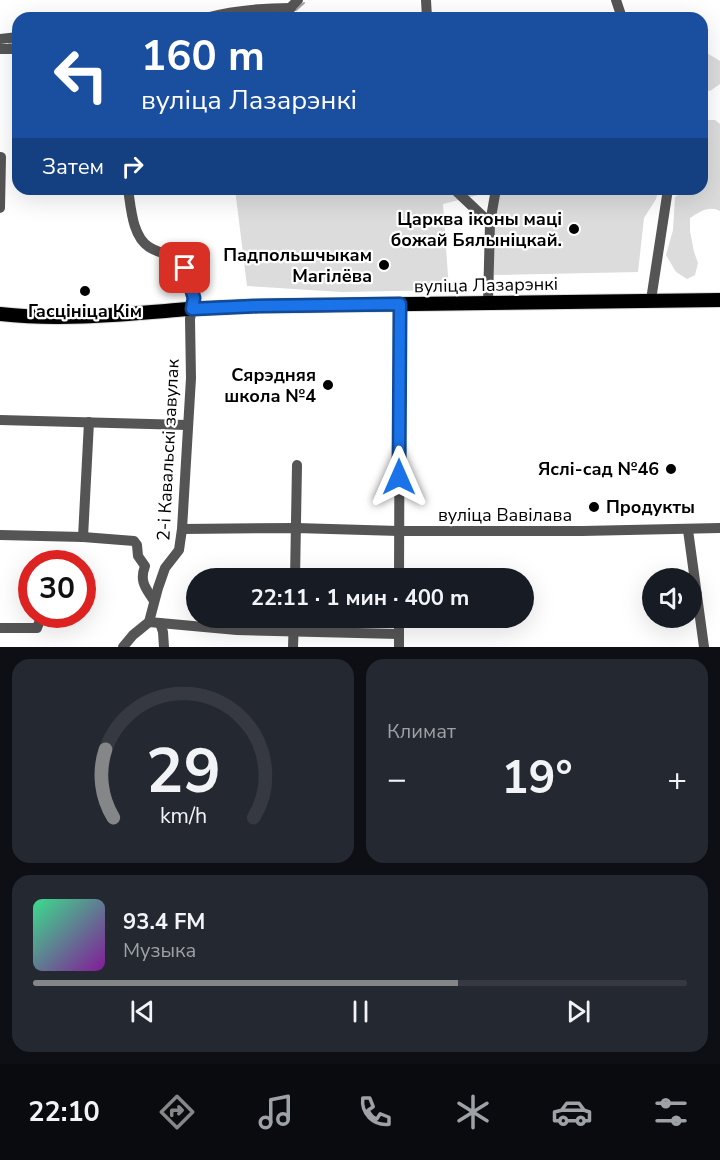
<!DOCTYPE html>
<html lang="ru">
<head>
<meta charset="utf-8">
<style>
  body { margin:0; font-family:"Nunito Sans",sans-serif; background:#242831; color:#f1f3f6; height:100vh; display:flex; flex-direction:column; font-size:22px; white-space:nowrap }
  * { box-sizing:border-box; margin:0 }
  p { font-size:20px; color:#9ea1a6 }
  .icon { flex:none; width:33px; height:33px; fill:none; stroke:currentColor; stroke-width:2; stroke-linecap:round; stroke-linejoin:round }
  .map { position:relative; height:647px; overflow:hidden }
  .side { display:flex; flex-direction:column; gap:12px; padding:12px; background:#0d0f14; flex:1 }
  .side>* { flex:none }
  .hud { position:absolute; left:12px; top:12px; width:696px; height:183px; border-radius:18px; box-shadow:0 6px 24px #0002; background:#1a4fa0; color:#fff; overflow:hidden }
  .buttons { position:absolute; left:642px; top:568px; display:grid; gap:12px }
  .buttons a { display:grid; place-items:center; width:60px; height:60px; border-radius:50%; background:#171b24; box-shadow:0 6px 24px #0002; font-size:30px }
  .speed { position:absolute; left:18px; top:550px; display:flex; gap:12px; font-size:30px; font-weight:700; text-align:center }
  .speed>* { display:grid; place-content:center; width:78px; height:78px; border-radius:50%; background:#171b24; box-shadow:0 6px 24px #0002; line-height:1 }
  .speed .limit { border:9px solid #d22; background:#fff; color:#111 }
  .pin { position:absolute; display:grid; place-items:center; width:51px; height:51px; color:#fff; margin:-26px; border-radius:12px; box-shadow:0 3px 9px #0006 }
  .me { position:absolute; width:66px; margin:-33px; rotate:0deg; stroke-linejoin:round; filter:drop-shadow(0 0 4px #0008) }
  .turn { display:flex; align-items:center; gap:21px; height:126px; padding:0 30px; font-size:27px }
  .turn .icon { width:78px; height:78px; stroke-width:2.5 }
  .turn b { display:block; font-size:42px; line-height:51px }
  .then { display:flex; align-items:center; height:57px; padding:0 30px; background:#0003; gap:12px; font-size:22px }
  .big { font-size:45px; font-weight:700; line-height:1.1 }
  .side .widget { flex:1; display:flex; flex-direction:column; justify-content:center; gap:9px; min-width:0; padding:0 21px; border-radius:18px; background:#242831 }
  .side .dial { align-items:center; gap:0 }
  .dial svg { height:156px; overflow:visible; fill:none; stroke:#363941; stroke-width:7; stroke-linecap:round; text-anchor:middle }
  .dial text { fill:#f1f3f6; stroke:none }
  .song { display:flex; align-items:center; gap:18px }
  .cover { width:72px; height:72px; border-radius:9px; background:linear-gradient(135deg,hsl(150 70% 55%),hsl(290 70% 35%)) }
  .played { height:6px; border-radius:3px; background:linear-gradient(90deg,#858687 65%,#363941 65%) }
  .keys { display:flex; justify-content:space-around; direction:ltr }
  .heat { display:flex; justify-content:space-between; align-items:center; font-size:33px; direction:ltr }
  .side .tiles { flex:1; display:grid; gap:12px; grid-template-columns:1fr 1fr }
  .widget:last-child { grid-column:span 2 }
  .trip { position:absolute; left:186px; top:568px; width:348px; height:60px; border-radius:30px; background:#171b24; box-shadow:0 6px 24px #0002; font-weight:700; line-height:60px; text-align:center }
  .tabs { display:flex; height:96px; justify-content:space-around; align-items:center; background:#090b0e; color:#9ea1a6 }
  .tabs .icon { width:42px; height:42px }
  .tabs .active { color:#858687 }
  .tabs b { font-size:27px; color:#f1f3f6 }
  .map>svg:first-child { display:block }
  .green { fill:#dcdcdc }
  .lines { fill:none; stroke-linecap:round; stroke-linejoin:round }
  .stream { stroke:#a3a3a3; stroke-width:2 }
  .major-casing { stroke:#dbdbdb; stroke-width:16 }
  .minor { stroke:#555; stroke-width:10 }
  .major { stroke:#000; stroke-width:14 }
  .route-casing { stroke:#114b97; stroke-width:15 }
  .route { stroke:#1a73e8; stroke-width:10 }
  .poi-dot { fill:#000; stroke:#fff; stroke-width:2 }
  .labels { text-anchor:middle; stroke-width:4.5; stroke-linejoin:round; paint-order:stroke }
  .poi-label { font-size:18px; font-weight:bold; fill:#000; stroke:#fff; text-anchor:end }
  .street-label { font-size:18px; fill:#000; stroke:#fff }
</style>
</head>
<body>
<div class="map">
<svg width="720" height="647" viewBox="0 0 720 647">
  <rect width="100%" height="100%" fill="#fff"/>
  <g class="green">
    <polygon points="707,53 720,61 720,84 710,91 702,88 702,55"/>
    <path d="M708 120H715L720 124V211C709 205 699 212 690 218V231L694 252 698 263 695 275 687 279 676 272 666 255 673 230 675 197 685 189H702C702 182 706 177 705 170 705 156 702 142 702 127Z"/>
    <polygon points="235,189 477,189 478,195 443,204 449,290 342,292 247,286"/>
    <polygon points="500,189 659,189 656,199 644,218 638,272 494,275 494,225"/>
  </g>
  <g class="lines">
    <g class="stream">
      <polyline points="296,10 304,3"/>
      <polyline points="9,43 18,43"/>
    </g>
    <g class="major-casing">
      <path id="major" d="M0 314C63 321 126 314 189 309 212 308 235 307 258 306L720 300"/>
    </g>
    <g class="minor">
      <polyline points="426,0 427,18"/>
      <polyline points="616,0 622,18"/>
      <path d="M205 18C232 11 263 8 291 8"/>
      <polyline points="267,18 284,14 298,0"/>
      <polyline points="0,39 18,37"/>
      <polyline points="0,49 18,49"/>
      <polyline points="454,189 490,223"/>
      <polyline points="0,208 1,157"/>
      <polyline points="651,300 668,189"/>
      <polyline points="488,303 490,223 496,189"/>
      <polyline points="0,420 187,425"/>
      <polyline points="182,529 296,528 399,531 582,531 720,528"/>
      <polyline points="688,530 704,647"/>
      <path d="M0 535 83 537 134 541 137 545 138 556 145 566C139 582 146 588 154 601"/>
      <polyline points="83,537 89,422"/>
      <polyline points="295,579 297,465"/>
      <polyline points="399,579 400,304"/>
      <polyline points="399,618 399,647"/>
      <polyline points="149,622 237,630 399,634"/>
      <polyline points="160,623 163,632 164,647"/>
      <polyline points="0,628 37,628 42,615"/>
      <path d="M123 647 133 635 149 622 158 588 165 568 179 550 182 529 191 378 190 319 194 298 185 268 186 260C174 256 160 254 149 247 132 236 131 207 128 189"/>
      <polyline points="293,647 294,618"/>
    </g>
    <use href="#major" class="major"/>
  </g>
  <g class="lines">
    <g class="route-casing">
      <polyline id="route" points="185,268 194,298 192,309 258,306 400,304 399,477"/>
    </g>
    <use href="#route" class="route"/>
  </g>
  <g class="poi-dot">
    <circle cx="574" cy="229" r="6"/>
    <circle cx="384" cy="265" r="6"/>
    <circle cx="85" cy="291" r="6"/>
    <circle cx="328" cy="385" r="6"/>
    <circle cx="671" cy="469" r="6"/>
    <circle cx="594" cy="507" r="6"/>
  </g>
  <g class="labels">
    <g class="poi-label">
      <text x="562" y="225">Царква іконы маці<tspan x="562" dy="21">божай Бялыніцкай.</tspan></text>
      <text x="372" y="261">Падпольшчыкам<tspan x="372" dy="21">Магілёва</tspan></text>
      <text x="85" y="317" text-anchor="middle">Гасцініца Кім</text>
      <text x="316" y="381">Сярэдняя<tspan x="316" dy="21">школа №4</tspan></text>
      <text x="659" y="475">Яслі-сад №46</text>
      <text x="606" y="513" text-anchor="start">Продукты</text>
    </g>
    <g class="street-label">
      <text transform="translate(486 285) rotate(-1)" y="6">вуліца Лазарэнкі</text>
      <text transform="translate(168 450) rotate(-87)" y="6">2-і Кавальскі завулак</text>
      <text x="505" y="521">вуліца Вавілава</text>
    </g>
  </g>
</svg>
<div class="buttons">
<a><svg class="icon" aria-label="sound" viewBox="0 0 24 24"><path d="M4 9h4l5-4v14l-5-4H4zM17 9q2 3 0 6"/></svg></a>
</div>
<div class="speed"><div class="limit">30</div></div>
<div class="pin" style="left:185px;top:268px;background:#d93025"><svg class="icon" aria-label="arrive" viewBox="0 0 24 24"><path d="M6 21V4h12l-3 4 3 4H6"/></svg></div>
<svg class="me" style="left:399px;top:477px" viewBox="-20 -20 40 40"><path d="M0-17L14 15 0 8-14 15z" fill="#1a73e8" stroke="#fff" stroke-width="4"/></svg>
<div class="trip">22:11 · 1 мин · 400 m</div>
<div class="hud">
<div class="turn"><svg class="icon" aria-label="left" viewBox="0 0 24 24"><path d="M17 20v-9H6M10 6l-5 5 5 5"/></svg><div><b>160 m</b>вуліца Лазарэнкі</div></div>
<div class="then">Затем<svg class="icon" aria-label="right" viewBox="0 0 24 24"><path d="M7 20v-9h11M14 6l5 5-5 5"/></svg></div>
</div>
</div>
<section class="side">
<div class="tiles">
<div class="widget dial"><svg viewBox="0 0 100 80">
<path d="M14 69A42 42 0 1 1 86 69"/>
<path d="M14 69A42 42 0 0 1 10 34" stroke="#858687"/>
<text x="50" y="56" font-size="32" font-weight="700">29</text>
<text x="50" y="72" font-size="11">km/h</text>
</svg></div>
<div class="widget"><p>Климат</p>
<div class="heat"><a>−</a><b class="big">19°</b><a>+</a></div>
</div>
<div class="widget">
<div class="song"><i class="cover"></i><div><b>93.4 FM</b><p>Музыка</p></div></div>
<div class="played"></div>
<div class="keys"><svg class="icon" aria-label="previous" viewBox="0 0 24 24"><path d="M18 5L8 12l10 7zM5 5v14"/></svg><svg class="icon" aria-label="pause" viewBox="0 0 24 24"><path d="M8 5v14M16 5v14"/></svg><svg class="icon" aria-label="next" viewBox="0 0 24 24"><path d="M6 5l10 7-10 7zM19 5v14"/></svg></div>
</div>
</div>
</section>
<nav class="tabs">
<b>22:10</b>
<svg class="icon active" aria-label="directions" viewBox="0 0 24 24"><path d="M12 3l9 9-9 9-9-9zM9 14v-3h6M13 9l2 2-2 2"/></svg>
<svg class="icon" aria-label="music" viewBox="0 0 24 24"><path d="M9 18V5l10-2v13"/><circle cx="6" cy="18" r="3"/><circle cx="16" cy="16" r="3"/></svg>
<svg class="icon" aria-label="phone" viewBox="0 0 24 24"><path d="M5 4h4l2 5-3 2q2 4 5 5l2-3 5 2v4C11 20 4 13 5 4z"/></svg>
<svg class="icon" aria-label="climate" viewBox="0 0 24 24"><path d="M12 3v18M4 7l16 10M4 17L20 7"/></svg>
<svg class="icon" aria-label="car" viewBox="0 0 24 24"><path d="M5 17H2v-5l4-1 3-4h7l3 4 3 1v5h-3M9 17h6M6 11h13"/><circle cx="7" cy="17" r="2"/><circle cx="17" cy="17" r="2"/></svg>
<svg class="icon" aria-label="filters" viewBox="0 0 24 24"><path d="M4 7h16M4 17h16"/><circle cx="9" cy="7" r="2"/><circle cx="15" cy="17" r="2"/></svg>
</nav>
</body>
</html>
